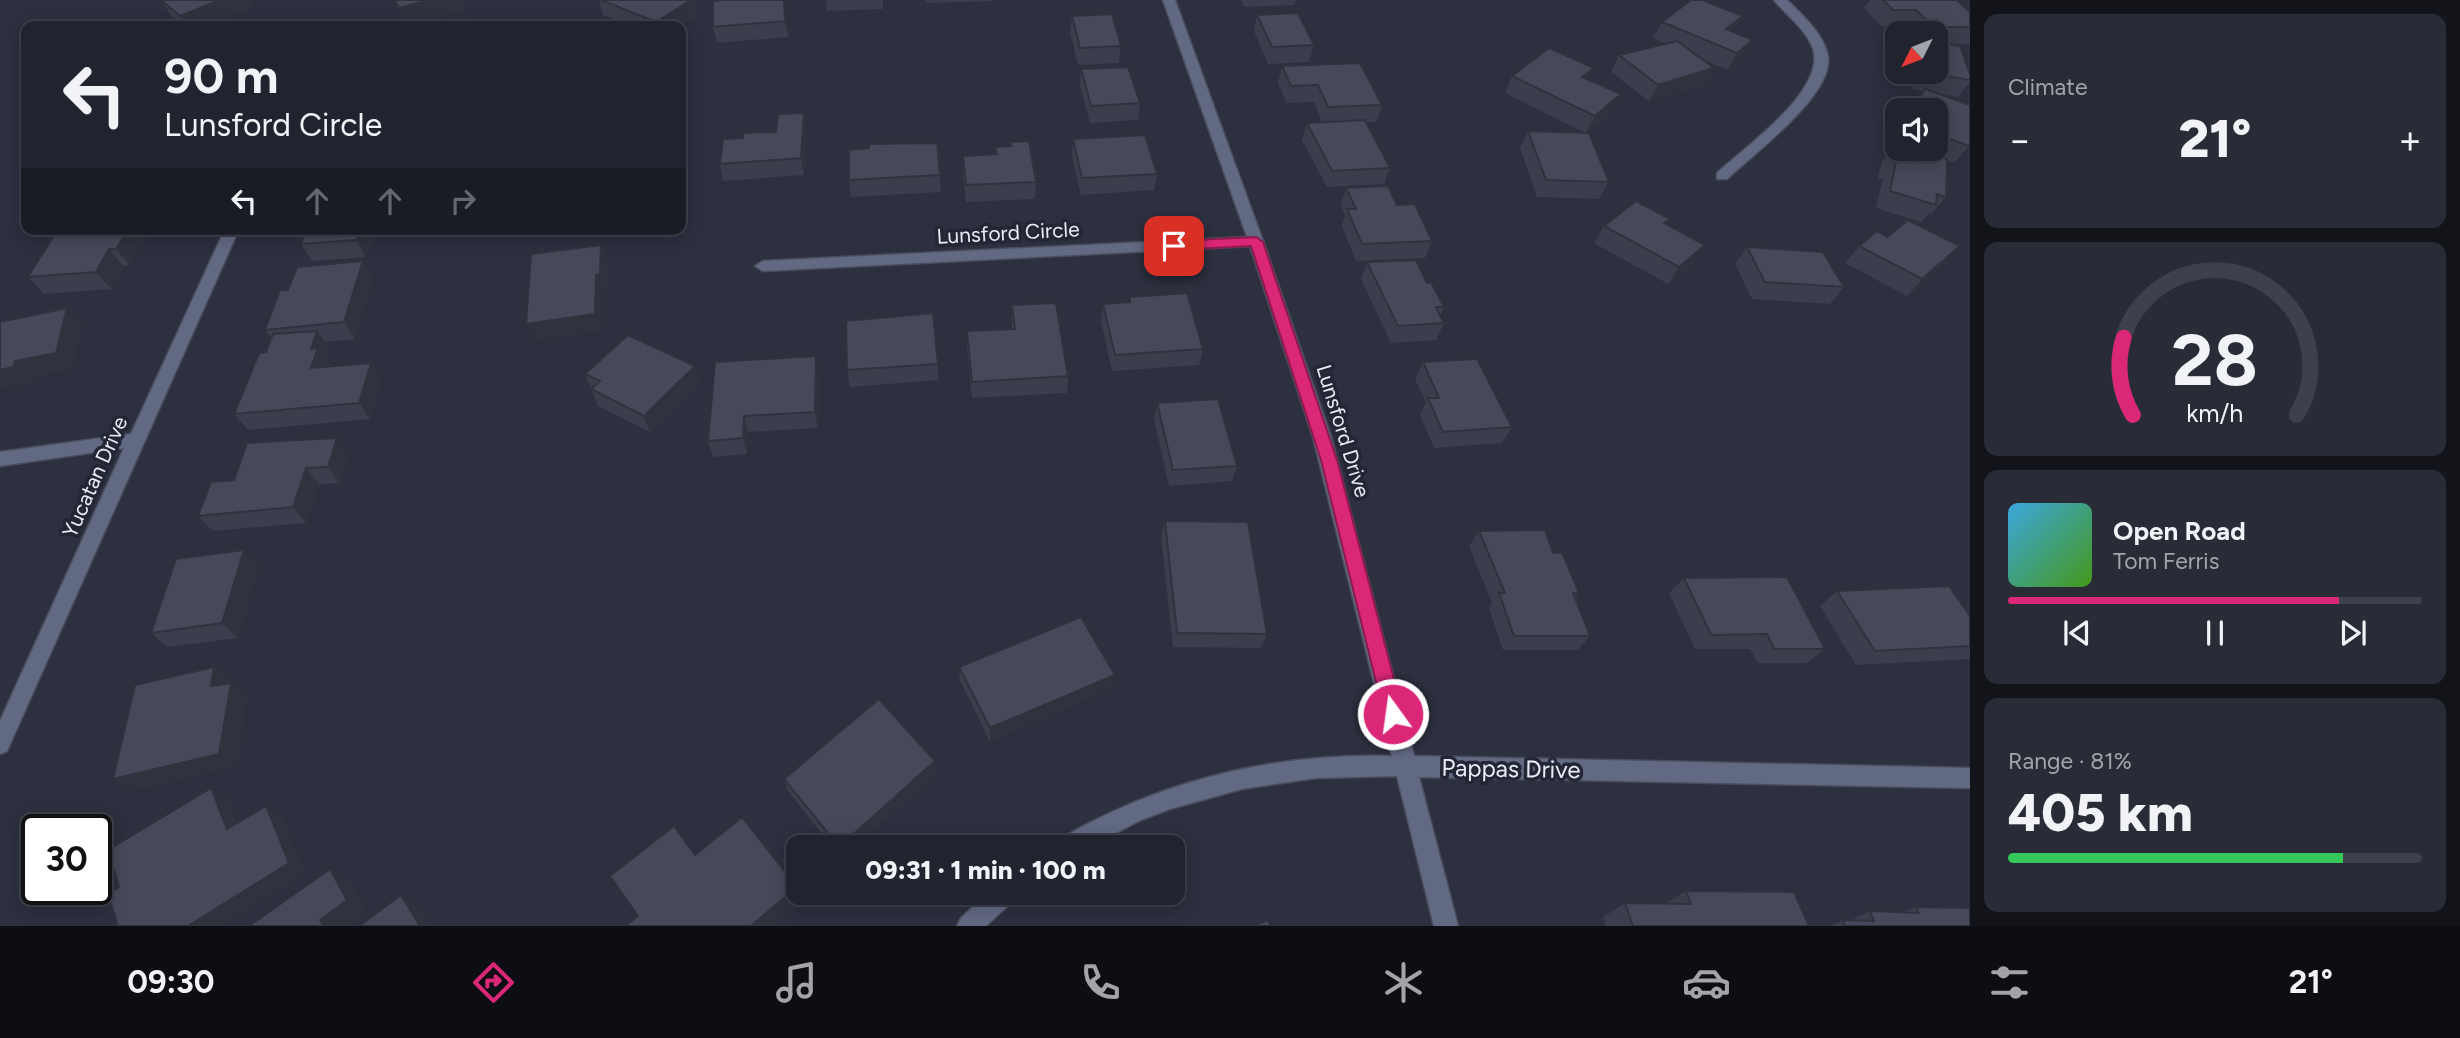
<!DOCTYPE html>
<html lang="en">
<head>
<meta charset="utf-8">
<style>
  body { margin:0; font-family:Figtree,sans-serif; background:#292c37; color:#f1f3f6; height:100vh; display:flex; flex-direction:column; font-size:26px; white-space:nowrap }
  * { box-sizing:border-box; margin:0 }
  p { font-size:23px; color:#a2a4aa }
  .icon { flex:none; width:38px; height:38px; fill:none; stroke:currentColor; stroke-width:2; stroke-linecap:round; stroke-linejoin:round }
  .map { position:relative; flex:1; overflow:hidden }
  .sheet { display:flex; flex-direction:column; gap:14px; padding:14px; background:#12141a; width:490px }
  .sheet>* { flex:none }
  .hud { position:absolute; left:21px; top:21px; width:665px; height:214px; border-radius:14px; box-shadow:0 4px 18px #0003,0 0 0 2px #3e414b; background:#21242f; color:#f1f3f6; overflow:hidden }
  .needle { width:46px; rotate:228deg }
  .controls { position:absolute; left:1885px; top:21px; display:grid; gap:14px }
  .controls a { display:grid; place-items:center; width:63px; height:63px; border-radius:14px; background:#21242f; box-shadow:0 4px 18px #0003,0 0 0 2px #3e414b; font-size:35px }
  .speed { position:absolute; left:21px; top:814px; display:flex; gap:14px; font-size:35px; font-weight:700; text-align:center }
  .speed>* { display:grid; place-content:center; width:91px; height:91px; border-radius:50%; background:#21242f; box-shadow:0 4px 18px #0003,0 0 0 2px #3e414b; line-height:1 }
  .speed .limit { border:4px solid #111; border-radius:10px; background:#fff; color:#111 }
  .pin { position:absolute; display:grid; place-items:center; width:60px; height:60px; color:#fff; margin:-30px; border-radius:14px; box-shadow:0 4px 10px #0006 }
  .me { position:absolute; width:77px; margin:-38px; rotate:346deg; stroke-linejoin:round; filter:drop-shadow(0 0 5px #0008) }
  .turn { display:flex; align-items:center; gap:24px; height:147px; padding:0 28px; font-size:32px }
  .turn .icon { width:91px; height:91px; stroke-width:2.5 }
  .turn b { display:block; font-size:49px; line-height:60px }
  .lanes { display:flex; align-items:center; height:66px; padding:0 28px; background:#0003; justify-content:center; gap:35px; direction:ltr }
  .lanes .off { opacity:.35 }
  .big { font-size:52px; font-weight:800; line-height:1.1 }
  .sheet .widget { flex:1; display:flex; flex-direction:column; justify-content:center; gap:10px; min-width:0; padding:0 24px; border-radius:14px; background:#292c37 }
  .sheet .dial { align-items:center; gap:0 }
  .dial svg { height:182px; overflow:visible; fill:none; stroke:#3e414b; stroke-width:7; stroke-linecap:round; text-anchor:middle }
  .dial text { fill:#f1f3f6; stroke:none }
  .song { display:flex; align-items:center; gap:21px }
  .cover { width:84px; height:84px; border-radius:10px; background:linear-gradient(135deg,hsl(200 70% 55%),hsl(100 70% 35%)) }
  .played { height:7px; border-radius:4px; background:linear-gradient(90deg,#db2777 80%,#3e414b 80%) }
  .keys { display:flex; justify-content:space-around; direction:ltr }
  .heat { display:flex; justify-content:space-between; align-items:center; font-size:38px; direction:ltr }
  .charge { height:10px; border-radius:5px; background:linear-gradient(90deg,#34c759 81%,#3e414b 0) }
  .trip { position:absolute; left:786px; top:835px; width:399px; height:70px; border-radius:14px; background:#21242f; box-shadow:0 4px 18px #0003,0 0 0 2px #3e414b; font-weight:800; line-height:70px; text-align:center }
  .tabs { display:flex; height:112px; justify-content:space-around; align-items:center; background:#0d0e13; color:#a2a4aa }
  .tabs .icon { width:49px; height:49px }
  .tabs .active { color:#db2777 }
  .tabs b { font-size:32px; color:#f1f3f6 }
  main { display:flex; flex:1; min-height:0 }
  .map>svg:first-child { display:block }
  .lines { fill:none; stroke-linecap:round; stroke-linejoin:round }
  .minor-casing { stroke:#4a4e5c; stroke-width:3 }
  .minor { fill:#626983; fill-rule:evenodd }
  .wall { fill:#3b3f4d }
  .shaded-wall { fill:#30333e }
  .building { fill:#454959; stroke:#30333e; stroke-width:2 }
  .route { fill:#db2777; stroke:#8e194d; stroke-width:2 }
  .labels { text-anchor:middle; stroke-width:7; stroke-linejoin:round; paint-order:stroke }
  .street-label { font-size:21px; fill:#e9ecf6; stroke:#222635 }
  .near-street-label { font-size:24px; fill:#e9ecf6; stroke:#222635 }
</style>
</head>
<body>
<main>
<div class="map">
<svg width="1970" height="926" viewBox="0 0 1970 926">
  <rect width="100%" height="100%" fill="#2c303f"/>
  <g class="lines">
    <g class="minor-casing">
      <g id="minor">
        <path d="M1163 0H1175L1263 241 1331 437 1414 756 1970 768V788L1419 777 1458 926H1434L1397 776 1316 778 1242 789 1170 809 1141 820 1089 847H1057L1060 839C1162 780 1275 753 1392 756L1313 437 1250 246 763 271 755 266 763 261 1247 237Z"/>
        <path d="M1774 0H1787C1802 15 1824 34 1828 56 1834 95 1753 154 1727 179H1717V173C1745 147 1830 88 1812 46 1804 27 1786 15 1774 0Z"/>
        <polygon points="225,229 239,229 7,751 0,754 0,721 124,448 0,466 0,452 131,434"/>
        <polygon points="988,892 1017,892 1014,900 986,926 957,926 961,918"/>
      </g>
    </g>
    <use href="#minor" class="minor"/>
  </g>
  <g class="wall">
    <polygon points="394,0 460,0 464,9 407,25"/>
    <polygon points="599,0 694,0 697,15 680,26 630,26 603,15"/>
    <polygon points="826,0 883,0 883,9 827,11"/>
    <polygon points="925,0 993,0 993,1 925,3"/>
    <polygon points="1241,0 1296,0 1294,5 1244,7"/>
    <polygon points="1870,0 1957,0 1970,12 1970,44 1945,44 1970,80 1970,82 1958,97 1937,93 1969,146 1954,163 1947,160 1946,197 1931,214 1929,213 1921,222 1876,208 1883,179 1878,178 1882,161 1896,144 1935,156 1917,149 1936,149 1936,110 1909,110 1923,91 1912,89 1907,72 1936,72 1936,33 1911,33 1904,26 1881,26 1864,8"/>
    <polygon points="162,1 255,6 205,26 183,26 172,17"/>
    <polygon points="786,10 788,37 717,43 713,27"/>
    <polygon points="1257,15 1314,45 1309,62 1268,64 1254,31"/>
    <polygon points="1072,16 1121,46 1119,63 1078,65 1070,32"/>
    <polygon points="1662,22 1733,32 1753,40 1742,56 1727,70 1700,58 1714,68 1704,85 1649,101 1611,72 1619,55 1666,44 1653,38"/>
    <polygon points="1282,66 1382,105 1376,122 1366,122 1390,168 1384,184 1327,187 1302,140 1307,123 1322,122 1314,102 1287,103 1278,83"/>
    <polygon points="1594,68 1588,79 1612,111 1586,133 1505,93 1512,76"/>
    <polygon points="1081,69 1140,103 1138,120 1090,123 1080,86"/>
    <polygon points="806,129 804,175 723,181 720,164 743,138"/>
    <polygon points="1528,131 1609,182 1599,199 1537,197 1520,148"/>
    <polygon points="1073,139 1157,174 1154,190 1081,195 1072,156"/>
    <polygon points="1009,142 1036,182 1035,199 966,202 963,173 963,156 995,155 995,147 1009,146"/>
    <polygon points="940,175 941,192 851,197 849,180"/>
    <polygon points="1346,188 1397,205 1432,241 1425,258 1356,261 1342,226 1345,215 1341,205"/>
    <polygon points="1666,224 1694,262 1668,284 1594,243 1604,226"/>
    <polygon points="307,229 377,229 376,229 366,257 312,261 301,244"/>
    <polygon points="149,231 130,265 123,266 111,289 44,294 28,277"/>
    <polygon points="1887,237 1960,246 1944,263 1907,296 1845,263 1859,246"/>
    <polygon points="1747,247 1844,287 1830,304 1752,299 1735,264"/>
    <polygon points="1367,262 1427,283 1444,307 1440,315 1444,323 1436,340 1391,343 1361,279"/>
    <polygon points="373,278 355,339 325,342 329,347 325,358 329,364 329,366 371,363 381,379 370,419 248,430 234,414 266,352 272,338 265,330 288,290"/>
    <polygon points="1130,297 1203,349 1199,365 1112,371 1101,321 1103,304 1129,302"/>
    <polygon points="1012,305 1068,376 1067,393 972,398 967,348 967,331 1012,329"/>
    <polygon points="816,356 819,373 818,428 748,432 747,454 713,457 708,441"/>
    <polygon points="1423,362 1512,427 1502,443 1434,448 1420,415 1426,402 1415,379"/>
    <polygon points="938,364 938,380 850,387 847,370"/>
    <polygon points="695,366 700,382 650,432 598,406 585,374"/>
    <polygon points="1157,403 1237,466 1232,481 1169,486 1154,419"/>
    <polygon points="349,454 340,483 319,484 306,523 213,531 198,516 234,480"/>
    <polygon points="1165,521 1267,634 1261,648 1173,647 1161,536"/>
    <polygon points="1479,531 1553,553 1579,593 1575,598 1590,636 1578,650 1503,650 1489,608 1492,603 1469,546"/>
    <polygon points="244,550 259,565 238,638 168,647 151,633"/>
    <polygon points="1684,578 1825,649 1807,663 1758,663 1750,649 1695,649 1669,593"/>
    <polygon points="1837,591 1970,616 1970,659 1856,665 1820,606"/>
    <polygon points="959,667 1112,688 990,741 960,681"/>
    <polygon points="937,773 854,847 833,847 788,791 784,779"/>
    <polygon points="1686,891 1809,926 1606,926 1603,917 1625,903 1665,904"/>
    <polygon points="1916,907 1970,926 1830,926 1843,920 1849,921 1870,911 1903,912"/>
  </g>
  <g class="shaded-wall">
    <polygon points="220,0 252,0 255,6 205,26 187,26 180,16"/>
    <polygon points="429,0 460,0 464,9 407,25 399,8"/>
    <polygon points="691,0 694,0 697,15 680,26 657,26 656,22"/>
    <polygon points="784,0 786,10 788,37 785,21"/>
    <polygon points="1743,16 1733,33 1717,46 1726,29"/>
    <polygon points="466,18 469,26 463,26"/>
    <polygon points="1753,40 1742,56 1727,70 1737,53"/>
    <polygon points="1594,68 1586,84 1582,77"/>
    <polygon points="1714,68 1704,85 1649,101 1658,85"/>
    <polygon points="1621,94 1612,111 1586,133 1595,116"/>
    <polygon points="804,113 806,129 804,175 801,158"/>
    <polygon points="128,229 147,229 149,231 130,265 116,249"/>
    <polygon points="360,229 376,229 366,257 356,240"/>
    <polygon points="601,245 607,262 607,291 602,292 601,331 534,341 526,324 596,275"/>
    <polygon points="1705,245 1694,262 1668,284 1679,267"/>
    <polygon points="1960,246 1944,263 1907,296 1922,279"/>
    <polygon points="109,249 123,266 111,289 96,272"/>
    <polygon points="363,261 373,278 355,339 344,322"/>
    <polygon points="67,308 82,325 72,369 32,378 30,383 0,390 0,370 15,361"/>
    <polygon points="317,331 329,347 325,358 329,364 323,384 311,368 311,349"/>
    <polygon points="816,356 819,373 818,428 815,412"/>
    <polygon points="371,363 381,379 370,419 359,403"/>
    <polygon points="695,366 700,382 650,432 644,416"/>
    <polygon points="744,416 748,432 747,454 743,438"/>
    <polygon points="337,438 349,454 340,483 328,467"/>
    <polygon points="306,468 319,484 306,523 293,507"/>
    <polygon points="244,550 259,565 238,638 222,623"/>
    <polygon points="214,667 231,681 230,683 247,696 237,766 134,791 113,779 211,686"/>
    <polygon points="1115,675 1112,688 990,741 990,728"/>
    <polygon points="935,761 937,773 854,847 839,847"/>
    <polygon points="211,788 229,800 245,840 227,829"/>
    <polygon points="266,806 283,817 306,873 223,926 188,926"/>
    <polygon points="330,869 352,884 369,914 353,926 323,926 320,920"/>
    <polygon points="797,887 798,892 800,892 803,901 775,926 751,926"/>
    <polygon points="401,895 421,909 431,926 420,926"/>
  </g>
  <g class="building">
    <polygon points="164,0 220,0 180,16 162,1"/>
    <polygon points="395,0 429,0 399,8"/>
    <polygon points="601,0 691,0 656,22"/>
    <polygon points="721,0 784,0 785,21 713,27 713,1"/>
    <polygon points="1691,0 1702,0 1743,16 1726,29 1753,40 1737,53 1662,22"/>
    <polygon points="1883,0 1957,0 1970,12 1970,27 1933,27 1916,10 1893,10"/>
    <polygon points="1298,13 1314,45 1272,47 1257,15"/>
    <polygon points="1112,14 1121,46 1080,48 1072,16"/>
    <polygon points="466,18 463,26 411,26 412,22"/>
    <polygon points="120,25 164,26 119,26"/>
    <polygon points="1677,41 1714,68 1658,85 1619,55"/>
    <polygon points="1936,42 1960,46 1970,75 1970,80 1924,72 1936,72"/>
    <polygon points="1549,48 1594,68 1582,77 1621,94 1595,116 1512,76"/>
    <polygon points="1360,63 1382,105 1328,107 1318,85 1291,86 1282,66"/>
    <polygon points="1128,67 1140,103 1091,106 1081,69"/>
    <polygon points="1925,89 1970,105 1970,144 1969,146 1936,134 1936,110 1913,110"/>
    <polygon points="804,113 801,158 720,164 723,139 743,138 743,133 776,132 778,114"/>
    <polygon points="1365,120 1390,168 1332,171 1307,123"/>
    <polygon points="1528,131 1589,133 1609,182 1546,180"/>
    <polygon points="1145,135 1157,174 1082,178 1073,139"/>
    <polygon points="1029,141 1036,182 966,185 963,156 997,154 995,147 1011,146 1009,142"/>
    <polygon points="937,143 940,175 849,180 849,150 869,148 869,144"/>
    <polygon points="1896,144 1897,144 1897,149 1912,149 1947,159 1946,197 1937,194 1936,205 1890,191 1896,162 1892,161"/>
    <polygon points="1388,186 1397,205 1415,204 1432,241 1362,244 1347,209 1356,209 1346,188"/>
    <polygon points="1636,201 1670,219 1664,223 1705,245 1679,267 1604,226"/>
    <polygon points="1908,220 1960,246 1922,279 1859,246 1877,231 1887,237"/>
    <polygon points="58,229 128,229 116,249 109,249 96,272 28,277"/>
    <polygon points="307,229 360,229 356,240 301,244"/>
    <polygon points="601,245 600,274 596,275 595,314 526,324 531,254"/>
    <polygon points="1747,247 1823,252 1844,287 1765,282"/>
    <polygon points="1416,260 1427,283 1431,282 1444,307 1436,307 1444,323 1398,326 1367,262"/>
    <polygon points="363,261 344,322 265,330 280,290 288,290 297,267"/>
    <polygon points="1187,293 1203,349 1115,355 1103,304 1130,302 1130,297"/>
    <polygon points="1056,303 1068,376 972,382 967,331 1015,329 1012,305"/>
    <polygon points="67,308 56,353 15,361 13,367 0,370 0,322"/>
    <polygon points="933,313 938,364 847,370 846,321"/>
    <polygon points="317,331 311,349 318,348 311,368 371,363 359,403 234,414 259,353 266,352 273,334"/>
    <polygon points="628,335 695,366 644,416 591,389 600,381 585,374"/>
    <polygon points="816,356 815,412 744,416 743,438 708,441 715,362"/>
    <polygon points="1477,359 1512,427 1443,432 1428,398 1439,398 1423,362"/>
    <polygon points="1218,399 1237,466 1173,470 1157,403"/>
    <polygon points="337,438 328,467 306,468 293,507 198,516 211,482 234,480 247,443"/>
    <polygon points="1165,521 1248,522 1267,634 1177,633"/>
    <polygon points="1545,530 1553,553 1562,552 1579,593 1573,593 1590,636 1514,636 1499,593 1505,593 1479,531"/>
    <polygon points="244,550 222,623 151,633 176,559"/>
    <polygon points="1787,577 1825,649 1774,649 1767,634 1711,635 1684,578"/>
    <polygon points="1949,586 1970,616 1970,646 1875,651 1837,591"/>
    <polygon points="1081,617 1115,675 990,728 959,667"/>
    <polygon points="214,667 211,686 231,683 219,754 113,779 135,685"/>
    <polygon points="879,699 935,761 839,847 784,779"/>
    <polygon points="211,788 227,829 266,806 289,863 188,926 118,926 108,894 119,887 108,850"/>
    <polygon points="742,817 797,887 751,926 625,926 638,916 610,876 674,826 695,855"/>
    <polygon points="330,869 347,900 320,920 323,926 249,926"/>
    <polygon points="1686,891 1794,892 1809,926 1633,926 1625,903 1691,904"/>
    <polygon points="401,895 420,926 359,926"/>
    <polygon points="1916,907 1970,908 1970,926 1845,926 1843,920 1874,921 1870,911 1919,913"/>
    <polygon points="1268,920 1271,926 1254,926"/>
  </g>
  <polygon class="route" points="1256,237 1263,242 1337,460 1403,714 1400,721 1393,723 1387,721 1384,714 1321,460 1251,246 1174,250 1167,246 1174,241"/>
  <g class="labels">
    <g class="street-label">
      <text transform="translate(1008 233) rotate(-3)" y="7">Lunsford Circle</text>
      <text transform="translate(1343 431) rotate(73)" y="7">Lunsford Drive</text>
      <text transform="translate(95 477) rotate(-66)" y="7">Yucatan Drive</text>
    </g>
    <g class="near-street-label">
      <text transform="translate(1511 769) rotate(1)" y="8">Pappas Drive</text>
    </g>
  </g>
</svg>
<div class="controls">
<a><svg class="needle" viewBox="-14 -14 28 28"><path d="M0-13l5 13h-10z" fill="#e53935"/><path d="M0 13l5-13h-10z" fill="#a2a4aa"/></svg></a>
<a><svg class="icon" aria-label="sound" viewBox="0 0 24 24"><path d="M4 9h4l5-4v14l-5-4H4zM17 9q2 3 0 6"/></svg></a>
</div>
<div class="speed"><div class="limit">30</div></div>
<div class="pin" style="left:1174px;top:246px;background:#d93025"><svg class="icon" aria-label="arrive" viewBox="0 0 24 24"><path d="M6 21V4h12l-3 4 3 4H6"/></svg></div>
<svg class="me" style="left:1393px;top:714px" viewBox="-20 -20 40 40"><circle r="17" fill="#db2777" stroke="#fff" stroke-width="3"/><path d="M0-11L8 9 0 5-8 9z" fill="#fff"/></svg>
<div class="trip">09:31 · 1 min · 100 m</div>
<div class="hud">
<div class="turn"><svg class="icon" aria-label="left" viewBox="0 0 24 24"><path d="M17 20v-9H6M10 6l-5 5 5 5"/></svg><div><b>90 m</b>Lunsford Circle</div></div>
<div class="lanes"><svg class="icon" aria-label="left" viewBox="0 0 24 24"><path d="M17 20v-9H6M10 6l-5 5 5 5"/></svg><svg class="icon off" aria-label="ahead" viewBox="0 0 24 24"><path d="M12 20V5M6 11l6-6 6 6"/></svg><svg class="icon off" aria-label="ahead" viewBox="0 0 24 24"><path d="M12 20V5M6 11l6-6 6 6"/></svg><svg class="icon off" aria-label="right" viewBox="0 0 24 24"><path d="M7 20v-9h11M14 6l5 5-5 5"/></svg></div>
</div>
</div>
<section class="sheet">
<div class="widget"><p>Climate</p>
<div class="heat"><a>−</a><b class="big">21°</b><a>+</a></div>
</div>
<div class="widget dial"><svg viewBox="0 0 100 80">
<path d="M14 69A42 42 0 1 1 86 69"/>
<path d="M14 69A42 42 0 0 1 10 35" stroke="#db2777"/>
<text x="50" y="56" font-size="32" font-weight="700">28</text>
<text x="50" y="72" font-size="11">km/h</text>
</svg></div>
<div class="widget">
<div class="song"><i class="cover"></i><div><b>Open Road</b><p>Tom Ferris</p></div></div>
<div class="played"></div>
<div class="keys"><svg class="icon" aria-label="previous" viewBox="0 0 24 24"><path d="M18 5L8 12l10 7zM5 5v14"/></svg><svg class="icon" aria-label="pause" viewBox="0 0 24 24"><path d="M8 5v14M16 5v14"/></svg><svg class="icon" aria-label="next" viewBox="0 0 24 24"><path d="M6 5l10 7-10 7zM19 5v14"/></svg></div>
</div>
<div class="widget"><p>Range · 81%</p><b class="big">405 km</b><div class="charge"></div></div>
</section>
</main>
<nav class="tabs">
<b>09:30</b>
<svg class="icon active" aria-label="directions" viewBox="0 0 24 24"><path d="M12 3l9 9-9 9-9-9zM9 14v-3h6M13 9l2 2-2 2"/></svg>
<svg class="icon" aria-label="music" viewBox="0 0 24 24"><path d="M9 18V5l10-2v13"/><circle cx="6" cy="18" r="3"/><circle cx="16" cy="16" r="3"/></svg>
<svg class="icon" aria-label="phone" viewBox="0 0 24 24"><path d="M5 4h4l2 5-3 2q2 4 5 5l2-3 5 2v4C11 20 4 13 5 4z"/></svg>
<svg class="icon" aria-label="climate" viewBox="0 0 24 24"><path d="M12 3v18M4 7l16 10M4 17L20 7"/></svg>
<svg class="icon" aria-label="car" viewBox="0 0 24 24"><path d="M5 17H2v-5l4-1 3-4h7l3 4 3 1v5h-3M9 17h6M6 11h13"/><circle cx="7" cy="17" r="2"/><circle cx="17" cy="17" r="2"/></svg>
<svg class="icon" aria-label="filters" viewBox="0 0 24 24"><path d="M4 7h16M4 17h16"/><circle cx="9" cy="7" r="2"/><circle cx="15" cy="17" r="2"/></svg>
<b>21°</b>
</nav>
</body>
</html>
